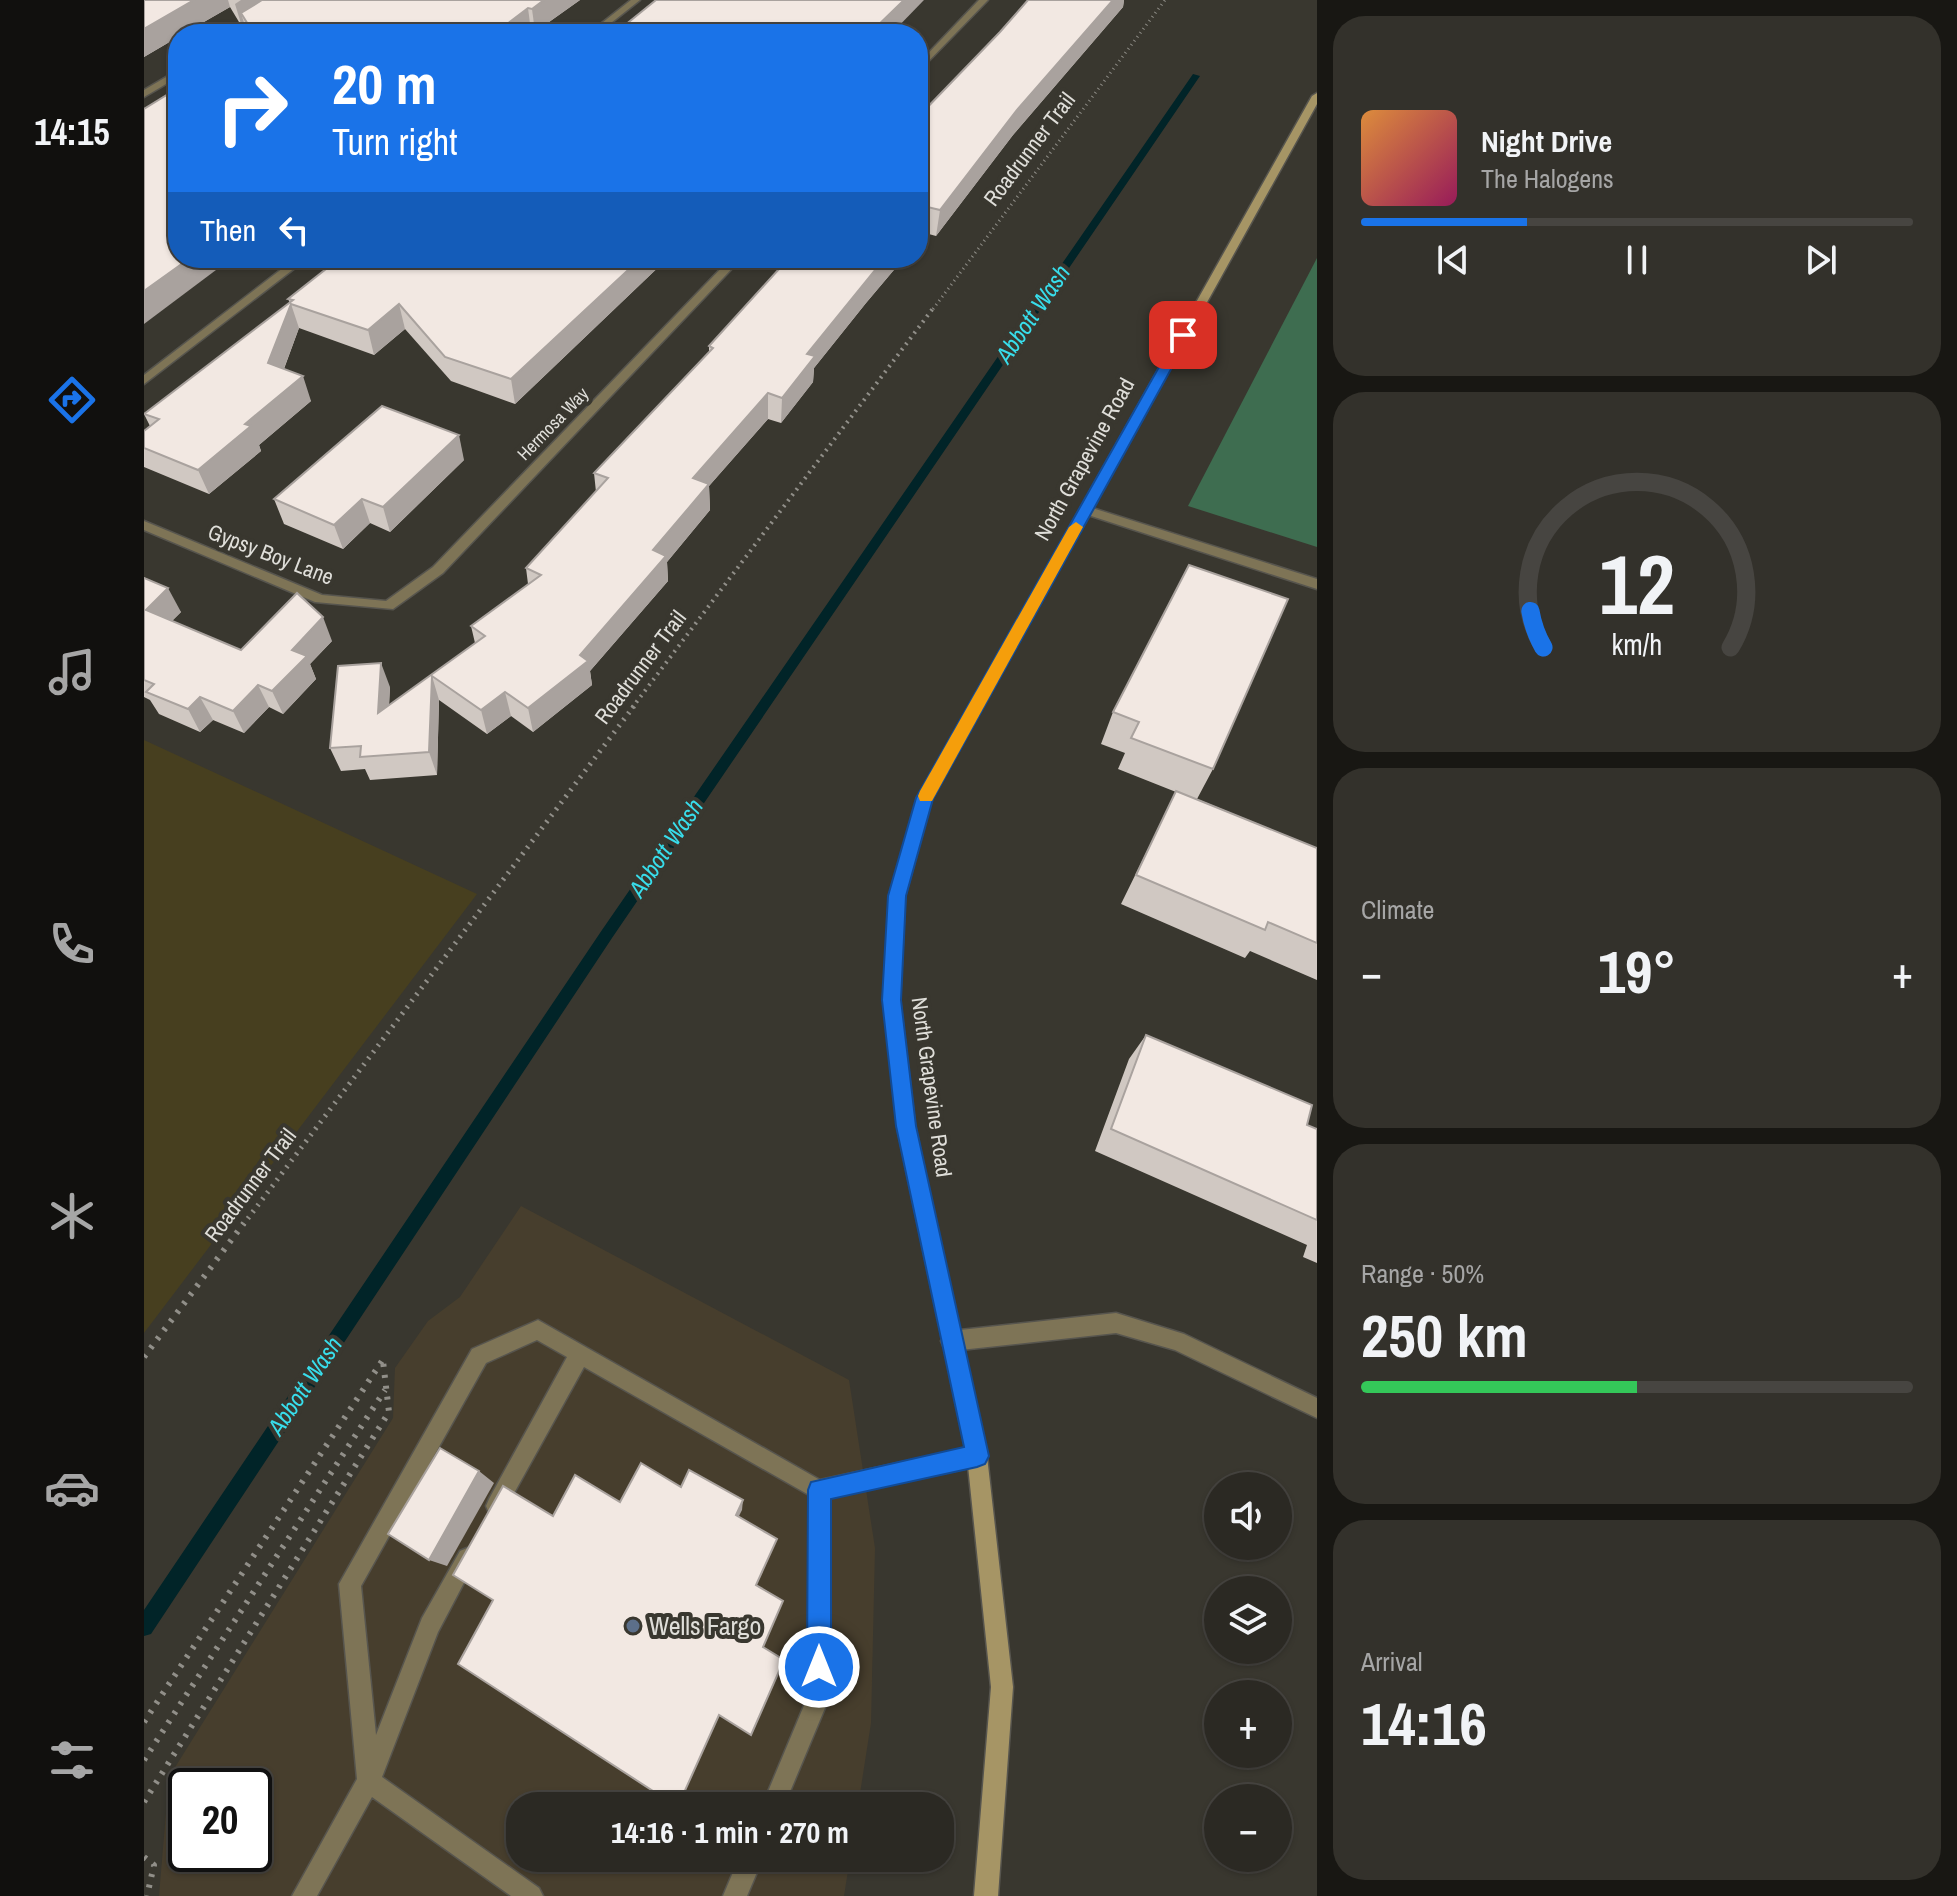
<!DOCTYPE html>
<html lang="en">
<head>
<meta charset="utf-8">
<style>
  body { margin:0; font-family:"Archivo Narrow",sans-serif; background:#33312b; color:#f1f3f6; height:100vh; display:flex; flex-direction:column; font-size:30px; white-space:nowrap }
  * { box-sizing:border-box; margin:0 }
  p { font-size:26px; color:#a6a6a6 }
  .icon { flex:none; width:44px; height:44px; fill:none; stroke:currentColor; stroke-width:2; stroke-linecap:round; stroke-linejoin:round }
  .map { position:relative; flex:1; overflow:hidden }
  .sheet { display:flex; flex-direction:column; gap:16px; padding:16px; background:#181713; width:640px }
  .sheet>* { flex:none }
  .guide { position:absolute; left:24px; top:24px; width:760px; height:244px; border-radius:32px; box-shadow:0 2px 6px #0004,0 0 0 2px #474541; background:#1a73e8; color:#fff; overflow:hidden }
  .controls { position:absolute; left:1060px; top:1472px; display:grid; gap:16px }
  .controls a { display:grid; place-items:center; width:88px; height:88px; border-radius:50%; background:#2b2923; box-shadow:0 2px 6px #0004,0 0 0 2px #474541; font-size:40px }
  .speed { position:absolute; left:24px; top:1768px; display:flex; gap:16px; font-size:40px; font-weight:700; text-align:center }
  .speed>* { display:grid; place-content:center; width:104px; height:104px; border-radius:50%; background:#2b2923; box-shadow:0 2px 6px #0004,0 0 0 2px #474541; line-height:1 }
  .speed .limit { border:4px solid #111; border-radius:12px; background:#fff; color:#111 }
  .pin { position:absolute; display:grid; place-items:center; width:68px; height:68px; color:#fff; margin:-34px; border-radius:16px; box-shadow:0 4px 12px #0006 }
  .me { position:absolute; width:88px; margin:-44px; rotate:0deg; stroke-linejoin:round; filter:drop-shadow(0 0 6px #0008) }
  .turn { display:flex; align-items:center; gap:28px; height:168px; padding:0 32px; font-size:36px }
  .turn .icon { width:104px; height:104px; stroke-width:2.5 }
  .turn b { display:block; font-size:56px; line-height:68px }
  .then { display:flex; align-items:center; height:76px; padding:0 32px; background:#0003; gap:16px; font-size:30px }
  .big { font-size:60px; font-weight:800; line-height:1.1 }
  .sheet .widget { flex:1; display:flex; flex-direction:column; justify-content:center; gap:12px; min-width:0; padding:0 28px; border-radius:32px; background:#33312b }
  .sheet .dial { align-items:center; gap:0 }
  .dial svg { height:208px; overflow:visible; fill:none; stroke:#474541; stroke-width:7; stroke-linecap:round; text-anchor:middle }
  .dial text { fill:#f1f3f6; stroke:none }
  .song { display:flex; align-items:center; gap:24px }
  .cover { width:96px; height:96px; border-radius:12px; background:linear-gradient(135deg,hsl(30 70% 55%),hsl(330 70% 35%)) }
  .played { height:8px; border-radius:4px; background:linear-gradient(90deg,#1a73e8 30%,#474541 30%) }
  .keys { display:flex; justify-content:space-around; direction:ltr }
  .heat { display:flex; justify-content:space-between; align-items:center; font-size:44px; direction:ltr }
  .charge { height:12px; border-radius:6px; background:linear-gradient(90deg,#34c759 50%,#474541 0) }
  .trip { position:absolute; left:362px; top:1792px; width:448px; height:80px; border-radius:32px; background:#2b2923; box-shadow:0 2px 6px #0004,0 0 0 2px #474541; font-weight:800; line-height:80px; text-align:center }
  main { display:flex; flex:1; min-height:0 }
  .tabs { display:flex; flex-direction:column; width:144px; justify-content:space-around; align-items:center; background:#11100e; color:#a6a6a6 }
  .tabs .icon { width:56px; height:56px }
  .tabs .current { color:#1a73e8 }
  .tabs b { font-size:36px; color:#f1f3f6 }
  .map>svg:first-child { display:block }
  .commercial { fill:#473e2d; fill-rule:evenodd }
  .green { fill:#3e6d50 }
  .sand { fill:#473f1f }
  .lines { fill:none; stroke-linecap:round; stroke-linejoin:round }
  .stream { fill:#012428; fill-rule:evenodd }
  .lane-casing { stroke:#57554e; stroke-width:3 }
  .street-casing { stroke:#57554e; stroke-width:3 }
  .secondary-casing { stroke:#57554e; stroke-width:3 }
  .path-far3 { stroke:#918f89; stroke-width:3; stroke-dasharray:1 4; stroke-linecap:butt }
  .path-far2 { stroke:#918f89; stroke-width:4; stroke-dasharray:2 5; stroke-linecap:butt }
  .path-far1 { stroke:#918f89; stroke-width:5; stroke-dasharray:2 6; stroke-linecap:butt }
  .path { stroke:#918f89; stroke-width:6; stroke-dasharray:3 8; stroke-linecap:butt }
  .lane { fill:#7e7456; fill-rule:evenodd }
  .street { fill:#7e7456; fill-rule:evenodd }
  .secondary { fill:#a69565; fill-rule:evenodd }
  .wall { fill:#d0c8c2 }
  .shaded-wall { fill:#a9a29e }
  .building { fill:#f2e8e2; stroke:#a9a29e; stroke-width:2 }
  .route { fill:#1a73e8; stroke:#114b97; stroke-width:2 }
  .slow { fill:#f59e0b }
  .service-dot { fill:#5c6f8a; stroke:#39372f; stroke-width:3 }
  .labels { text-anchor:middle; stroke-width:8; stroke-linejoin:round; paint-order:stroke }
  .far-street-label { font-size:18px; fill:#dfded9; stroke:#39372f }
  .street-label { font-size:22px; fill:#dfded9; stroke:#39372f }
  .water-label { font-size:24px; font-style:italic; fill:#38ddeb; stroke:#39372f }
  .near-poi-label { font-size:26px; fill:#dfded9; stroke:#39372f; text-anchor:start }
</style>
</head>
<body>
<main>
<nav class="tabs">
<b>14:15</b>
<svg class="icon current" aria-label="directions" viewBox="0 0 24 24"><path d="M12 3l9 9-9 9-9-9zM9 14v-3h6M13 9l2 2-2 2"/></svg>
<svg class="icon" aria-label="music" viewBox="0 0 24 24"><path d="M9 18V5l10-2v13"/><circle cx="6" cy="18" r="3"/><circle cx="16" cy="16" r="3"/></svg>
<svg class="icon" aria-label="phone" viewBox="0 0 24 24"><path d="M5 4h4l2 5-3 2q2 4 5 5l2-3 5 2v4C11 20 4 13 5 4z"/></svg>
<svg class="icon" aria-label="climate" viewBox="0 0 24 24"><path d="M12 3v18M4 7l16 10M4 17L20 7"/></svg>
<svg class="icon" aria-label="car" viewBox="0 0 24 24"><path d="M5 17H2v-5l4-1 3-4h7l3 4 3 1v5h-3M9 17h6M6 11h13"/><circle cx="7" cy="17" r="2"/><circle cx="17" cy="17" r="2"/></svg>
<svg class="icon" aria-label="filters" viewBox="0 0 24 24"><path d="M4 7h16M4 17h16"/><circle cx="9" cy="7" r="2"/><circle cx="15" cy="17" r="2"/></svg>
</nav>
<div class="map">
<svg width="1173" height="1896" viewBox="0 0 1173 1896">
  <rect width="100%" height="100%" fill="#39372f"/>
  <path class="commercial" d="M377 1206 705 1380 731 1548 727 1723 714 1806H376V1858H706L700 1896H15L25 1777 249 1418 251 1368 284 1321 316 1297ZM42 1786H110V1854H42Z"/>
  <polygon class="green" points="1173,258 1173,547 1044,506"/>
  <polygon class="sand" points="0,740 333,894 0,1333"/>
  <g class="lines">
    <polygon class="stream" points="1049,74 1056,76 468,938 7,1634 0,1636 0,1610 458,930"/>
    <g class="lane-casing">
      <g id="lane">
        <polygon points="942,506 1173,579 1173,589 938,513 936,510"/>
        <polygon points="972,1313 1040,1334 1173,1398 1173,1418 1031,1350 972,1333 807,1351 800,1348 797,1341 800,1334 807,1331"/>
        <polygon points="394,1320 676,1480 833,1446 840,1449 843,1456 840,1463 833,1466 685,1498 686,1696 640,1806 618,1806 664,1696 665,1495 440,1367 359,1513 352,1516 345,1513 342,1506 345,1499 423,1357 393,1340 342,1363 217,1586 232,1735 278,1618 316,1551 323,1548 330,1551 333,1558 294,1632 238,1777 395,1888 399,1896 367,1896 228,1797 173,1896 148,1896 213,1779 195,1584 199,1577 328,1349"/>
        <polygon points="595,1858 619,1858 603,1896 579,1896"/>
      </g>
    </g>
    <g class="street-casing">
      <g id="street">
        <polygon points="146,0 156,0 103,34 93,34"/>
        <polygon points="487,0 496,0 453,34 444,34"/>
        <polygon points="835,0 844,0 774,72 774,64"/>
        <polygon points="34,70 34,77 0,97 0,90"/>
        <polygon points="152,258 164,258 0,384 0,375"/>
        <polygon points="587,258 598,258 299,573 249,609 171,602 0,530 0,521 178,595 242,601 289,567"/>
      </g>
    </g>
    <g class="secondary-casing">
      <polygon id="secondary" points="1173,93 1173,104 788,798 761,896 756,1000 771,1126 843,1456 869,1687 854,1896 830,1896 847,1687 823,1456 753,1126 740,1000 745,896 776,794 1168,96"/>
    </g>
    <polyline class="path-far3" points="789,309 1021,0"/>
    <polyline class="path-far2" points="488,708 790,307"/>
    <polyline class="path-far1" points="99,1225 490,706"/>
    <g class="path">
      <polyline points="0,1357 100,1223"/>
      <polyline points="0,1722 238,1361"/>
      <polyline points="0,1760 241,1390"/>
      <polyline points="0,1802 245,1412 239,1361"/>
      <polyline points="0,1857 10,1865 3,1896"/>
    </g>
    <use href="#lane" class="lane"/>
    <use href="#street" class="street"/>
    <use href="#secondary" class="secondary"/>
  </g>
  <g class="wall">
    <polygon points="0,0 436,0 391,32 387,31 384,34 103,34 101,26 98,27 86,7 39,34 34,34 34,37 0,57"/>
    <polygon points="884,0 980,0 979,7 869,135 792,236 781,233 774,117 856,32"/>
    <polygon points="196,258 524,258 371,404 307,381 261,329 230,355 155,328 140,369 167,401 115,445 117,451 65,494 0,467 0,431 6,426 0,414 146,303 144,299"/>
    <polygon points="645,258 760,258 722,303 670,368 669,382 637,423 624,419 565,486 566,510 523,562 524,581 446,671 448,685 389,732 367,716 343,734 295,700 293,775 226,780 221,769 197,771 186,748 246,687 245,706 331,643 327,626 384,584 382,568 452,492 450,473 565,352 565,346"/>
    <polygon points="320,460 246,532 226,523 199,549 140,524 130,499"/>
    <polygon points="1045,565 1069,769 1053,799 1173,848 1173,980 1106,951 1101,958 977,904 1032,792 974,769 981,753 957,744 969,712"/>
    <polygon points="0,578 37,612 28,621 97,650 188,641 166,664 172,679 139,714 125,707 100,733 69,720 56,732 15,714 6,700 0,697"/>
    <polygon points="1002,1035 1163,1125 1173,1129 1173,1263 1159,1257 1163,1245 951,1151 985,1059"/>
  </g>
  <g class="shaded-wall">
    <polygon points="50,0 84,0 86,7 39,34 34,34 34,37 0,57 0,29"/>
    <polygon points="97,0 140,0 97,13 101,26 98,27 91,4"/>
    <polygon points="400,0 436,0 391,32 388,9"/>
    <polygon points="760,0 780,0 747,34 725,34"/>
    <polygon points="969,0 980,0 979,7 869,135 792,236 796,210 873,110"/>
    <polygon points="384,8 387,31 384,34 350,34"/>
    <polygon points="784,207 781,233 774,241 774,219"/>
    <polygon points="46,258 88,258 0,324 0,291"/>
    <polygon points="497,258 524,258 371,404 367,379"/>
    <polygon points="741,258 760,258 722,303 670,368 669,382 637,423 638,398 663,354"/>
    <polygon points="147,304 155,328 133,387 124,363"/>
    <polygon points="255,304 261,329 230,355 224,330"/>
    <polygon points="159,376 167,401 115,445 117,451 65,494 54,470 101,424"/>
    <polygon points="624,393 624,419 565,486 566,510 523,562 524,581 446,671 448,685 389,732 384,708 436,655 509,550 549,478"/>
    <polygon points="315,435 320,460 246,532 239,507"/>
    <polygon points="218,499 226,523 199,549 190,525"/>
    <polygon points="24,588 37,612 15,633 2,610"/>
    <polygon points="179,617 188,641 166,664 172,679 139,714 128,691 148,650"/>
    <polygon points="237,663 246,687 243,737 234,713"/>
    <polygon points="288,676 295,700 293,775 285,752"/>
    <polygon points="114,685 125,707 100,733 89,711"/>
    <polygon points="361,692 367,716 343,734 337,710"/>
    <polygon points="56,697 69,720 56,732 44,709"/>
    <polygon points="335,1471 350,1483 303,1566 285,1560"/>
    <polygon points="599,1500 598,1510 591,1524 592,1515"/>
  </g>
  <g class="building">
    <polygon points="0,0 50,0 0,29"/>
    <polygon points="118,0 400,0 388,9 384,8 350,34 110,34 97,13"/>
    <polygon points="512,0 760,0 725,34 470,34"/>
    <polygon points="884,0 969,0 873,110 796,210 784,207 774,219 774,117 856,32"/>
    <polygon points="34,88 34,258 46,258 0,291 0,109"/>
    <polygon points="196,258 497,258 367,379 301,357 255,304 224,330 147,304 124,363 159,376 101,424 107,426 54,470 0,448 0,431 15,419 0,414 149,300 144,299"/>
    <polygon points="645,258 741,258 663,354 671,356 638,398 624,393 549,478 565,484 509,550 522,556 436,655 444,661 384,708 361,692 337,710 288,676 285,752 216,757 217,746 186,748 194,666 237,663 234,713 341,636 327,626 397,575 382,568 464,478 450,473 569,348 565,346"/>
    <polygon points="238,406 315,435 239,507 218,499 190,525 130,499"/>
    <polygon points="1045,565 1144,599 1069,769 987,738 995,722 969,712"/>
    <polygon points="0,578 24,588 2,610 97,650 153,593 179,617 148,650 163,656 128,691 114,685 89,711 56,697 44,709 2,692 10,684 0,680"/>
    <polygon points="1032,791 1173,848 1173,943 1124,922 1121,930 992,875"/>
    <polygon points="1002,1035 1168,1105 1163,1125 1173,1129 1173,1220 967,1129"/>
    <polygon points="296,1448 335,1471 285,1560 244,1534"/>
    <polygon points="497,1463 537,1487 545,1470 599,1500 592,1515 633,1539 612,1585 639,1601 619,1647 640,1660 607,1735 575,1715 534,1806 532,1806 314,1664 349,1600 309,1575 359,1486 409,1516 431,1475 476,1502"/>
  </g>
  <polygon class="route" points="1039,331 1046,335 789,799 762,896 757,1000 772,1126 845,1456 841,1464 833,1467 687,1499 687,1667 684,1676 675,1679 666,1676 663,1667 664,1490 667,1482 820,1447 752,1126 738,1000 744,896 772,798 1033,335"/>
  <polygon class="slow" points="932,522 939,527 788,801 776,801 774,796 776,791 925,527"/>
  <circle class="service-dot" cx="489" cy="1626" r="8"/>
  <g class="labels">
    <g class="far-street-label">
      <text transform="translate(409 424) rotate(-46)" y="6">Hermosa Way</text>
    </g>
    <g class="street-label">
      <text transform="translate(885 149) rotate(-53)" y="8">Roadrunner Trail</text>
      <text transform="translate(940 459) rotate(-61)" y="8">North Grapevine Road</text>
      <text transform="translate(127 554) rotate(21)" y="8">Gypsy Boy Lane</text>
      <text transform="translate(496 667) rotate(-53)" y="8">Roadrunner Trail</text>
      <text transform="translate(788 1087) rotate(82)" y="8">North Grapevine Road</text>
      <text transform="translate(106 1185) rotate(-53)" y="8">Roadrunner Trail</text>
    </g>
    <g class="water-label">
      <text transform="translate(889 314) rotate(-56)" y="8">Abbott Wash</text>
      <text transform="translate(522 848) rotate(-56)" y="8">Abbott Wash</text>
      <text transform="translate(161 1386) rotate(-56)" y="8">Abbott Wash</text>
    </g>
    <g class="near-poi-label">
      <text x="505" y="1635">Wells Fargo</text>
    </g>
  </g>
</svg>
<div class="controls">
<a><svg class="icon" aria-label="sound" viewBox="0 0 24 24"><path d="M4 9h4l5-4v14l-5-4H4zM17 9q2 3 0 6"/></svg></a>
<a><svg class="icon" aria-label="layers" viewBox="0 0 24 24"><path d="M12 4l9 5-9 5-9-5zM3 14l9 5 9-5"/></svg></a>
<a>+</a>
<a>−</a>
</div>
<div class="speed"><div class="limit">20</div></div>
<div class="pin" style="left:1039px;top:335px;background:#d93025"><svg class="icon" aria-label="arrive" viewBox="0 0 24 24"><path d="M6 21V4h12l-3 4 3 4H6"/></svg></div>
<svg class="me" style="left:675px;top:1667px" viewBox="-20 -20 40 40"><circle r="17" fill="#1a73e8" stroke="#fff" stroke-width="3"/><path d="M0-11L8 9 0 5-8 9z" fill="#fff"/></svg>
<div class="trip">14:16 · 1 min · 270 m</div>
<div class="guide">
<div class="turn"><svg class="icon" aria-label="right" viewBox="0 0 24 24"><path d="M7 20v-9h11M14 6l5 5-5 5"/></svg><div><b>20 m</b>Turn right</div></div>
<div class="then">Then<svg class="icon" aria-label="left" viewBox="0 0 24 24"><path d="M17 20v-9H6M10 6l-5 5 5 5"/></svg></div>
</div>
</div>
<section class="sheet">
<div class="widget">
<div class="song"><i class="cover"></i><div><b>Night Drive</b><p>The Halogens</p></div></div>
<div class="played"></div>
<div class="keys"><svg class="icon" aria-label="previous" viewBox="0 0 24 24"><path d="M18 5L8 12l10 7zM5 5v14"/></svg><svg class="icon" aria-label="pause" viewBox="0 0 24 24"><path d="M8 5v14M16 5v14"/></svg><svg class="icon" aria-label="next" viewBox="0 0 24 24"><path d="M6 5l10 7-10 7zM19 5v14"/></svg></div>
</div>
<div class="widget dial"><svg viewBox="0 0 100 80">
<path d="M14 69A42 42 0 1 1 86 69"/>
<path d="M14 69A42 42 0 0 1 9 55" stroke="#1a73e8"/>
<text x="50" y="56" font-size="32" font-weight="700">12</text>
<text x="50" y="72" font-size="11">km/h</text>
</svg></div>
<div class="widget"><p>Climate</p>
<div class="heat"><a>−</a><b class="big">19°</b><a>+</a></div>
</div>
<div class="widget"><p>Range · 50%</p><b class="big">250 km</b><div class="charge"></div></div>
<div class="widget"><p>Arrival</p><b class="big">14:16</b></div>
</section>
</main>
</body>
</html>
